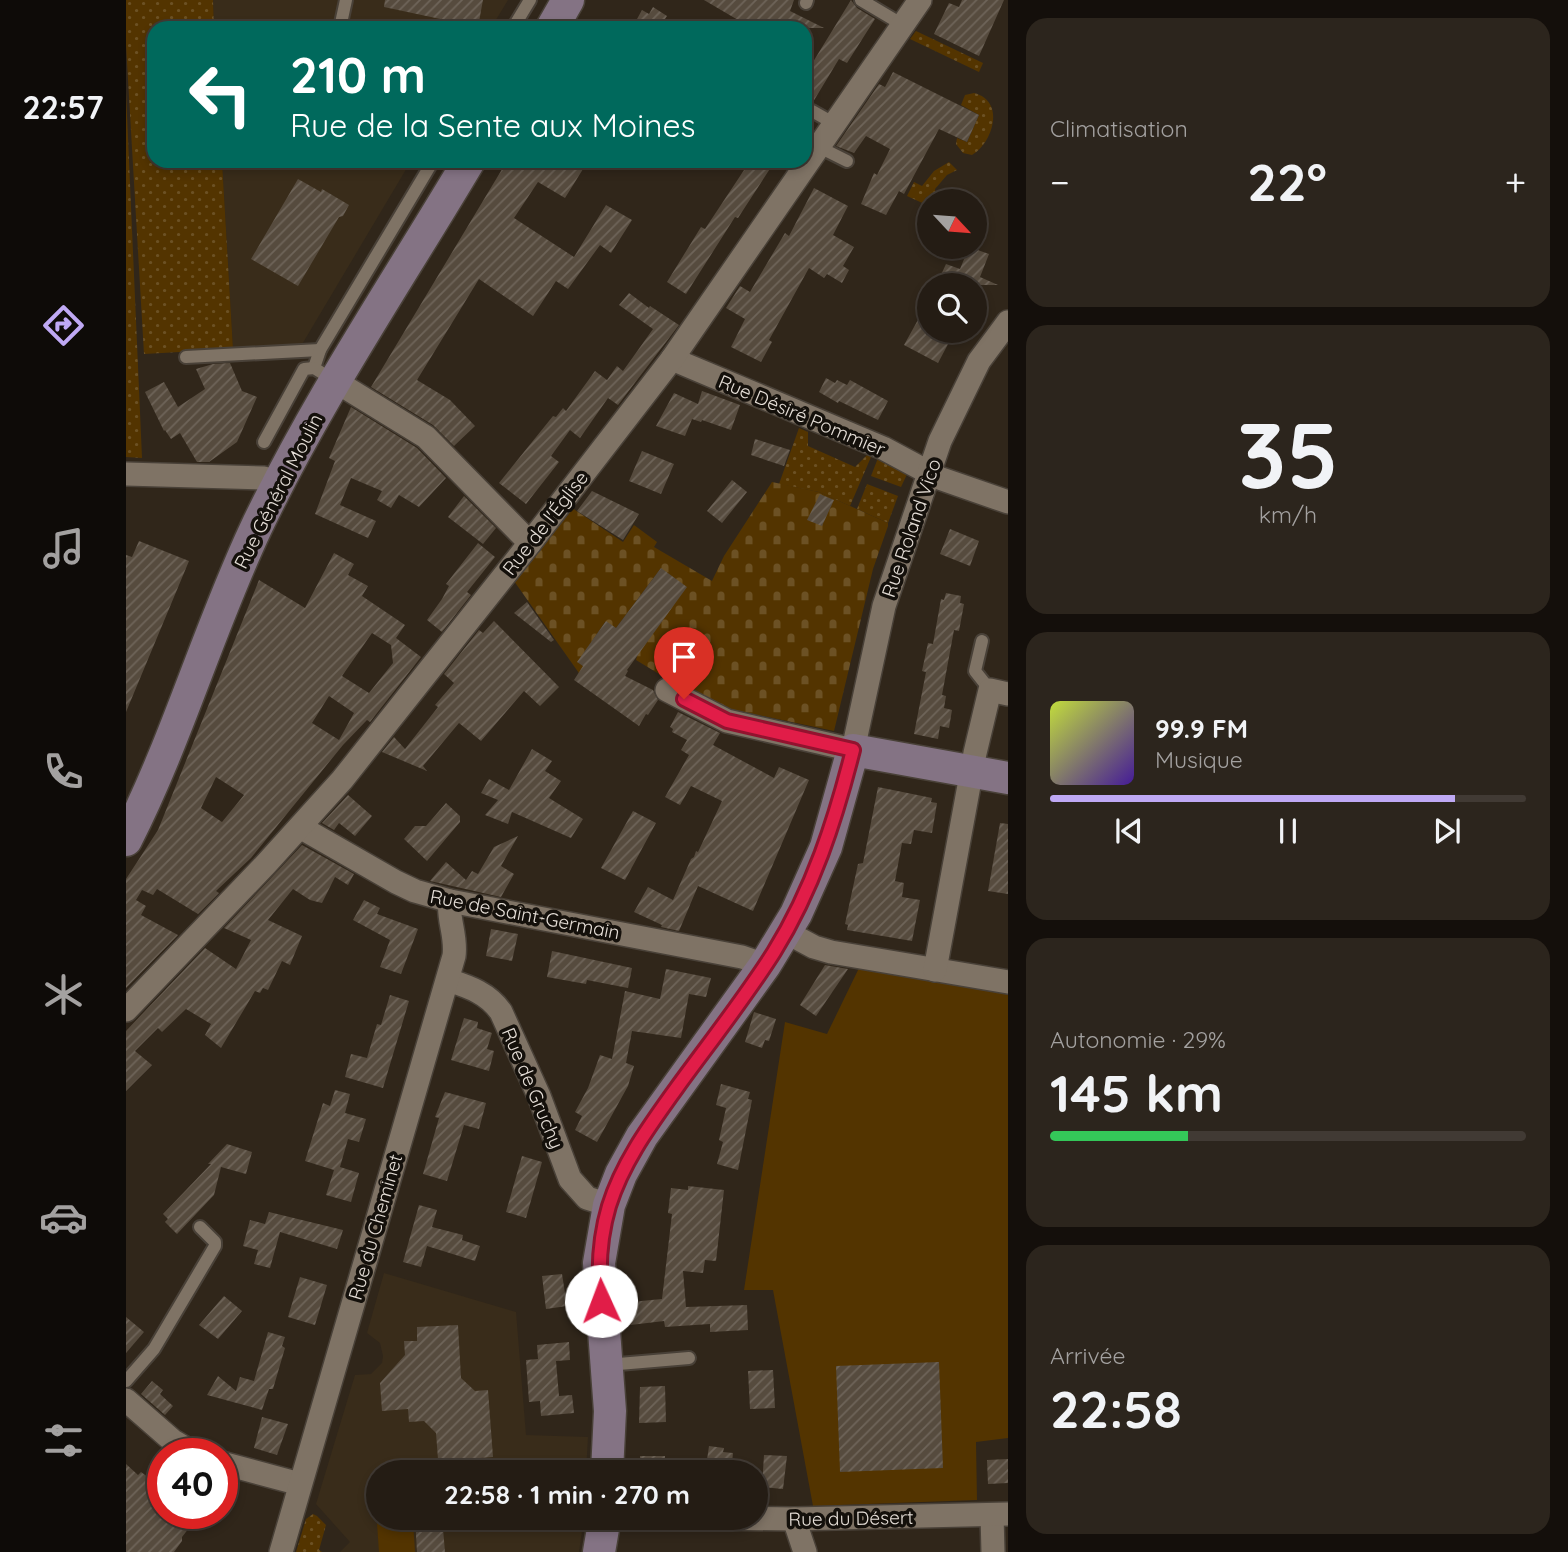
<!DOCTYPE html>
<html lang="fr">
<head>
<meta charset="utf-8">
<style>
  body { margin:0; font-family:Quicksand,sans-serif; background:#2c251d; color:#f1f3f6; height:100vh; display:flex; flex-direction:column; font-size:26px; white-space:nowrap }
  * { box-sizing:border-box; margin:0 }
  p { font-size:23px; color:#a3a1a0 }
  .icon { flex:none; width:38px; height:38px; fill:none; stroke:currentColor; stroke-width:2; stroke-linecap:round; stroke-linejoin:round }
  .map { position:relative; flex:1; overflow:hidden }
  .panel { display:flex; flex-direction:column; gap:18px; padding:18px; background:#140f0b; width:560px }
  .panel>* { flex:none }
  .top-card { position:absolute; left:21px; top:21px; width:665px; height:147px; border-radius:21px; box-shadow:0 4px 10px #0003,0 0 0 2px #413a34; background:#00695c; color:#fff; overflow:hidden }
  .needle { width:46px; rotate:116deg }
  .tools { position:absolute; left:791px; top:189px; display:grid; gap:14px }
  .tools a { display:grid; place-items:center; width:70px; height:70px; border-radius:50%; background:#241c14; box-shadow:0 4px 10px #0003,0 0 0 2px #413a34; font-size:35px }
  .speed { position:absolute; left:21px; top:1438px; display:flex; gap:14px; font-size:35px; font-weight:700; text-align:center }
  .speed>* { display:grid; place-content:center; width:91px; height:91px; border-radius:50%; background:#241c14; box-shadow:0 4px 10px #0003,0 0 0 2px #413a34; line-height:1 }
  .speed .limit { border:10px solid #d22; background:#fff; color:#111 }
  .pin { position:absolute; display:grid; place-items:center; width:60px; height:60px; color:#fff; margin:-72px -30px; border-radius:50% 50% 50% 0; rotate:-45deg; box-shadow:0 0 7px #0007 }
  .pin .icon { rotate:45deg }
  .me { position:absolute; width:77px; margin:-38px; rotate:358deg; stroke-linejoin:round; filter:drop-shadow(0 0 5px #0008) }
  .turn { display:flex; align-items:center; gap:24px; height:147px; padding:0 28px; font-size:32px }
  .turn .icon { width:91px; height:91px; stroke-width:2.5 }
  .turn b { display:block; font-size:49px; line-height:60px }
  .big { font-size:52px; font-weight:700; line-height:1.1 }
  .panel .card { flex:1; display:flex; flex-direction:column; justify-content:center; gap:10px; min-width:0; padding:0 24px; border-radius:21px; background:#2c251d }
  .panel .dial { align-items:center; gap:0 }
  .dial b { font-size:91px; line-height:1 }
  .song { display:flex; align-items:center; gap:21px }
  .cover { width:84px; height:84px; border-radius:10px; background:linear-gradient(135deg,hsl(70 70% 55%),hsl(260 70% 35%)) }
  .played { height:7px; border-radius:4px; background:linear-gradient(90deg,#bfa9f4 85%,#413a34 85%) }
  .keys { display:flex; justify-content:space-around; direction:ltr }
  .heat { display:flex; justify-content:space-between; align-items:center; font-size:38px; direction:ltr }
  .charge { height:10px; border-radius:5px; background:linear-gradient(90deg,#34c759 29%,#413a34 0) }
  .trip { position:absolute; left:240px; top:1460px; width:402px; height:70px; border-radius:35px; background:#241c14; box-shadow:0 4px 10px #0003,0 0 0 2px #413a34; font-weight:700; line-height:70px; text-align:center }
  main { display:flex; flex:1; min-height:0 }
  .dock { display:flex; flex-direction:column; width:126px; justify-content:space-around; align-items:center; background:#0e0b08; color:#a3a1a0 }
  .dock .icon { width:49px; height:49px }
  .dock .selected { color:#bfa9f4 }
  .dock b { font-size:32px; color:#f1f3f6 }
  .map>svg:first-child { display:block }
  .built { fill:#392c1a }
  .grass { fill:url(#grass-dots) }
  .cemetery { fill:url(#cemetery-stones) }
  .pitch { fill:#533400 }
  .building { fill:url(#building-hatch); fill-rule:evenodd }
  .lines { fill:none; stroke-linecap:round; stroke-linejoin:round }
  .lane-casing { stroke:#494138; stroke-width:16 }
  .street-casing { stroke:#494138; stroke-width:26 }
  .secondary-casing { stroke:#494138; stroke-width:35 }
  .lane { stroke:#7f7365; stroke-width:12 }
  .street { stroke:#7f7365; stroke-width:23 }
  .secondary { stroke:#847384; stroke-width:32 }
  .route-casing { stroke:#92132f; stroke-width:18 }
  .route { stroke:#e11d48; stroke-width:12 }
  .labels { text-anchor:middle; stroke-width:7; stroke-linejoin:round; paint-order:stroke }
  .street-label { font-size:19px; fill:#e6dfd8; stroke:#14100b }
</style>
</head>
<body>
<main>
<nav class="dock">
<b>22:57</b>
<svg class="icon selected" aria-label="directions" viewBox="0 0 24 24"><path d="M12 3l9 9-9 9-9-9zM9 14v-3h6M13 9l2 2-2 2"/></svg>
<svg class="icon" aria-label="music" viewBox="0 0 24 24"><path d="M9 18V5l10-2v13"/><circle cx="6" cy="18" r="3"/><circle cx="16" cy="16" r="3"/></svg>
<svg class="icon" aria-label="phone" viewBox="0 0 24 24"><path d="M5 4h4l2 5-3 2q2 4 5 5l2-3 5 2v4C11 20 4 13 5 4z"/></svg>
<svg class="icon" aria-label="climate" viewBox="0 0 24 24"><path d="M12 3v18M4 7l16 10M4 17L20 7"/></svg>
<svg class="icon" aria-label="car" viewBox="0 0 24 24"><path d="M5 17H2v-5l4-1 3-4h7l3 4 3 1v5h-3M9 17h6M6 11h13"/><circle cx="7" cy="17" r="2"/><circle cx="17" cy="17" r="2"/></svg>
<svg class="icon" aria-label="filters" viewBox="0 0 24 24"><path d="M4 7h16M4 17h16"/><circle cx="9" cy="7" r="2"/><circle cx="15" cy="17" r="2"/></svg>
</nav>
<div class="map">
<svg width="882" height="1552" viewBox="0 0 882 1552">
  <defs>
    <pattern id="grass-dots" width="8" height="8" patternUnits="userSpaceOnUse" patternTransform="scale(1.75)"><rect width="8" height="8" fill="#533400"/><path d="M2 2h.1M6 6h.1" fill="none" stroke="#6c5124" stroke-width="1.8" stroke-linecap="round"/></pattern>
    <pattern id="cemetery-stones" width="16" height="16" patternUnits="userSpaceOnUse" patternTransform="scale(1.75)"><rect width="16" height="16" fill="#533400"/><path d="M2 7V4a2 2 0 0 1 4 0v3zM10 15v-3a2 2 0 0 1 4 0v3z" fill="#6c5124"/></pattern>
    <pattern id="building-hatch" width="6" height="6" patternUnits="userSpaceOnUse" patternTransform="scale(1.75)"><rect width="6" height="6" fill="#564b3e"/><path d="M-1 1l2-2M0 6l6-6M5 7l2-2" fill="none" stroke="#6e6459"/></pattern>
  </defs>
  <rect width="100%" height="100%" fill="#30261a"/>
  <g class="built">
    <polygon points="87,0 382,0 365,28 88,28"/>
    <polygon points="96,161 285,161 175,346 107,349"/>
    <polygon points="258,1273 390,1312 400,1435 462,1437 460,1472 252,1472 252,1517 458,1517 453,1552 214,1552 224,1542 190,1504 229,1375 245,1374 256,1363 257,1356 254,1343 241,1333"/>
  </g>
  <g class="grass">
    <polygon points="0,0 87,0 88,28 28,28 28,161 96,161 107,349 18,354 0,45"/>
    <polygon points="790,31 857,63 853,72 784,39"/>
    <polygon points="0,92 16,458 0,457"/>
    <path d="M848 93C880 101 867 143 846 155L837 153 830 144 831 138 841 142 853 115 835 105 839 95Z"/>
    <polygon points="823,162 831,170 821,175 809,189 811,201 803,201 803,206 781,196 788,182 796,186 808,171"/>
    <polygon points="673,428 682,432 682,446 729,467 741,455 745,457 724,506 693,492 653,484"/>
    <polygon points="752,458 783,470 775,487 745,476"/>
    <polygon points="741,484 772,496 762,523 731,509"/>
    <polygon points="187,1514 191,1516 200,1525 193,1550 196,1552 170,1552 180,1519"/>
  </g>
  <polygon class="cemetery" points="646,482 693,492 762,523 762,526 747,569 708,731 594,707 566,694 510,660 535,568 490,628 479,622 452,662 464,672 455,676 388,581 446,508 497,542 508,525 531,542 528,547 586,581 598,556"/>
  <g class="pitch">
    <polygon points="733,968 882,993 882,1438 850,1442 851,1500 687,1506 647,1290 618,1290 659,1022 701,1034"/>
    <polygon points="287,1521 289,1552 253,1552 251,1523"/>
  </g>
  <g class="building">
    <polygon points="259,0 357,0 352,27 258,7"/>
    <polygon points="578,0 668,0 664,11 698,28 608,28 612,20"/>
    <polygon points="725,0 731,8 749,19 721,63 713,59 687,102 679,106 679,75"/>
    <polygon points="836,0 878,0 853,56 808,34 823,3 833,7"/>
    <polygon points="527,7 541,16 537,22 548,28 506,28 516,10 523,14"/>
    <polygon points="767,72 853,115 841,142 813,129 778,194 773,191 760,215 735,204 748,173 751,175 764,149 740,136 728,153 710,146 753,84 759,87"/>
    <polygon points="381,161 462,161 439,198 412,182 388,218 448,257 480,205 506,220 485,253 474,245 442,289 430,281 407,316 353,279 291,380 324,400 349,426 328,446 307,425 245,387"/>
    <polygon points="624,161 649,161 612,218 609,217 560,294 541,282 575,227 579,229"/>
    <polygon points="172,179 195,192 196,189 223,205 217,216 213,217 172,286 125,259"/>
    <polygon points="688,188 722,206 707,235 728,247 717,266 723,270 716,283 701,274 698,278 683,268 643,340 646,342 635,362 605,347 619,319 600,308 614,286 624,292 659,233 663,236"/>
    <polygon points="843,247 863,254 854,277 872,285 827,285 828,283 814,277 820,264 834,269"/>
    <polygon points="503,293 523,308 524,306 553,325 492,405 482,398 454,438 444,430 425,456 433,462 400,504 373,483 427,416 430,417 437,408 440,411 469,371 481,380 491,366 497,371 527,329 493,305"/>
    <polygon points="803,300 803,331 829,331 812,363 778,345"/>
    <polygon points="104,363 116,391 131,397 111,442 83,462 71,462 54,433 45,439 39,430 38,431 19,392 38,382 52,407 79,389 70,369 87,364"/>
    <polygon points="700,378 709,383 711,380 721,385 724,380 762,401 752,420 713,401 712,403 693,392"/>
    <polygon points="576,391 614,405 605,430 576,420 575,422 566,419 559,436 530,426 548,393 572,404"/>
    <polygon points="225,407 291,448 320,478 293,507 273,495 265,508 251,500 256,491 225,478 214,505 250,521 242,538 189,514 209,461 203,458"/>
    <polygon points="629,439 664,450 658,466 625,455"/>
    <polygon points="516,451 548,464 535,494 503,481"/>
    <polygon points="606,480 621,492 596,523 581,511"/>
    <polygon points="466,491 513,514 497,540 451,511"/>
    <polygon points="694,494 708,500 696,526 681,520"/>
    <polygon points="338,496 370,528 357,544 322,517"/>
    <polygon points="824,529 853,541 844,566 814,554"/>
    <polygon points="13,541 63,561 0,712 0,555 6,557"/>
    <polygon points="352,543 369,557 341,592 345,595 316,632 301,620 316,599 323,586 320,584"/>
    <path d="M208 553 228 564 222 575 242 586 236 596 279 625 270 638 295 657 244 722 241 720 217 745 125 858 90 891 93 893 72 914 31 889 27 895 16 890 10 900 20 906 15 915 52 935 0 988V879L32 830 133 580 179 608ZM246 633 265 645 267 663 243 693 216 676ZM203 696 228 713 213 740 186 723ZM90 777 118 795 96 822 75 808Z"/>
    <polygon points="535,568 561,587 501,670 502,671 499,676 527,690 532,700 522,715 520,714 513,726 448,680 457,666 451,662 480,621 490,628"/>
    <polygon points="820,593 835,596 834,603 838,604 833,631 828,630 816,695 820,696 818,708 826,710 823,728 814,726 812,739 788,734 800,672 796,671 802,643 807,644 815,599 818,600"/>
    <polygon points="401,602 428,640 425,642 388,613"/>
    <polygon points="368,621 433,687 414,706 398,691 355,741 333,723 297,766 301,771 256,752 268,737 279,749 312,707 309,705 328,683 318,674 353,630 357,633"/>
    <polygon points="552,712 594,733 587,745 648,778 653,767 683,780 627,911 572,886 553,931 535,927 536,925 508,912 522,887 547,900 565,859 568,857 570,851 572,852 596,801 565,786 554,805 539,797 563,755 555,750 561,740 546,732 547,729 544,727"/>
    <polygon points="406,749 426,761 419,771 435,781 423,798 457,819 445,838 386,812 382,824 359,815 372,800 355,793 363,779 383,790"/>
    <polygon points="752,787 806,798 805,802 811,803 806,833 788,830 785,844 776,843 769,881 778,883 776,897 794,900 786,941 721,930 722,925 719,924 732,864 737,863"/>
    <polygon points="222,795 246,816 229,836 213,823 208,830 196,823"/>
    <polygon points="320,803 334,816 334,822 301,861 278,839 289,826 300,826"/>
    <polygon points="507,811 530,823 499,880 475,868"/>
    <polygon points="874,823 882,824 882,894 862,891"/>
    <polygon points="392,836 375,866 388,874 375,897 304,881 320,862 340,880 346,871 352,874 368,847"/>
    <polygon points="176,845 228,874 222,885 209,877 196,903 184,900 167,889 142,920 176,936 164,965 156,961 142,990 137,988 134,993 129,991 95,1048 79,1035 85,1024 60,1009 36,1032 32,1028 9,1051 26,1065 0,1091 0,1031 79,948 110,969 125,940 98,928"/>
    <polygon points="238,900 254,908 251,914 292,929 275,974 254,967 264,940 227,920"/>
    <polygon points="365,929 392,934 386,961 360,956"/>
    <polygon points="426,951 506,968 502,988 461,980 460,984 421,977"/>
    <polygon points="699,965 722,969 690,1016 674,1005"/>
    <polygon points="540,969 585,978 580,997 563,994 555,1038 506,1031 500,1063 508,1066 502,1086 471,1142 449,1130 456,1116 449,1112 462,1088 474,1055 486,1059 499,991 534,999"/>
    <polygon points="264,995 283,1001 257,1088 219,1077 225,1054 241,1058 251,1024 255,1025"/>
    <polygon points="628,1012 650,1019 643,1041 639,1040 636,1048 619,1042"/>
    <polygon points="338,1018 352,1022 351,1028 366,1033 361,1049 368,1051 363,1071 325,1060"/>
    <polygon points="595,1084 624,1092 622,1099 626,1100 612,1170 591,1164 597,1142 593,1140 600,1108 590,1105"/>
    <polygon points="209,1090 224,1094 219,1113 240,1119 233,1142 222,1139 214,1167 233,1173 225,1202 200,1195 208,1170 179,1161 197,1103 204,1106"/>
    <polygon points="319,1092 360,1103 353,1129 338,1125 321,1181 297,1174 313,1118 309,1117"/>
    <polygon points="101,1144 126,1152 120,1174 95,1167 88,1195 51,1234 39,1222 42,1219 37,1214 85,1164 82,1164"/>
    <polygon points="396,1156 416,1162 400,1218 380,1212"/>
    <polygon points="562,1186 598,1190 590,1261 579,1260 577,1273 557,1271 560,1307 621,1305 622,1330 584,1332 584,1324 539,1327 538,1321 496,1326 494,1303 536,1299 546,1214 542,1213 545,1188 562,1190"/>
    <polygon points="293,1205 311,1210 306,1227 337,1235 336,1240 354,1246 349,1261 301,1246 295,1267 277,1262"/>
    <polygon points="143,1212 217,1230 211,1249 154,1232 144,1268 128,1264 132,1250 117,1246 124,1220 139,1224"/>
    <polygon points="436,1274 441,1306 420,1309 416,1276"/>
    <polygon points="174,1277 201,1285 189,1325 162,1317"/>
    <polygon points="98,1296 116,1311 92,1339 73,1325"/>
    <polygon points="0,1317 18,1332 0,1353"/>
    <polygon points="332,1325 335,1378 349,1391 362,1390 367,1457 341,1459 341,1472 313,1472 310,1433 298,1421 283,1422 282,1409 256,1411 254,1383 279,1355 278,1341 291,1341 291,1327"/>
    <polygon points="142,1332 159,1337 156,1346 159,1348 147,1389 143,1389 136,1410 81,1395 92,1376 110,1391 114,1377 128,1381"/>
    <polygon points="443,1342 444,1360 430,1361 433,1396 446,1395 448,1413 415,1416 414,1401 403,1402 400,1360 412,1359 411,1345"/>
    <polygon points="813,1362 817,1468 714,1472 710,1366"/>
    <polygon points="647,1370 649,1408 624,1409 622,1371"/>
    <polygon points="26,1381 37,1390 34,1394 47,1406 39,1415 15,1394"/>
    <polygon points="539,1386 540,1422 513,1423 514,1387"/>
    <polygon points="136,1417 162,1424 151,1455 128,1448"/>
    <polygon points="583,1446 598,1448 597,1452 607,1453 605,1472 582,1472 583,1467 580,1467"/>
    <polygon points="638,1455 661,1456 657,1489 636,1487"/>
    <rect x="514" y="1456" width="25" height="16"/>
    <polygon points="882,1459 882,1483 862,1484 861,1460"/>
    <polygon points="0,1464 12,1475 15,1472 37,1488 37,1514 74,1514 56,1537 56,1541 48,1552 0,1552"/>
    <polygon points="289,1517 316,1517 319,1552 291,1552"/>
  </g>
  <g class="lines">
    <g class="lane-casing">
      <g id="lane">
        <polyline points="735,0 777,25"/>
        <polyline points="680,3 681,0"/>
        <polyline points="214,28 220,0"/>
        <polyline points="387,28 404,0"/>
        <polyline points="686,111 709,124"/>
        <polyline points="693,147 721,161"/>
        <polyline points="60,357 194,350"/>
        <polyline points="188,368 194,350 307,161"/>
        <polyline points="138,442 178,369 188,368 209,381"/>
        <polyline points="856,641 849,671 864,690"/>
        <polyline points="481,1365 563,1358"/>
        <polyline points="0,1381 28,1349 89,1246 89,1242 74,1227"/>
      </g>
    </g>
    <g class="street-casing">
      <g id="street">
        <polyline points="546,359 757,448 813,478 882,502"/>
        <polyline points="209,381 300,437 404,543"/>
        <polyline points="0,474 138,478 153,482"/>
        <polyline points="541,690 601,721 727,750 758,606 814,441 853,361 882,322"/>
        <polyline points="174,827 270,882 289,891 324,901 616,957 639,965"/>
        <polyline points="660,932 688,947 705,952 882,982"/>
        <polyline points="809,970 849,753 864,690 882,694"/>
        <path d="M322 980C343 987 362 993 375 1012L413 1096 444 1179 461 1198 483 1205"/>
        <polyline points="0,1010 140,864 216,780 404,543 546,359 794,0"/>
        <polyline points="0,1400 47,1441 69,1454"/>
        <polyline points="96,1463 174,1484"/>
        <polyline points="866,1515 867,1552"/>
        <polyline points="499,1517 668,1519 882,1514"/>
        <polyline points="668,1519 679,1552"/>
        <path d="M155 1552 328 956C331 936 321 918 324 901"/>
      </g>
    </g>
    <g class="secondary-casing">
      <g id="secondary">
        <polyline points="426,28 442,0"/>
        <path d="M0 840C51 740 82 630 130 528 191 400 271 282 343 161"/>
        <polyline points="481,1472 484,1411 473,1263 483,1205 495,1174 516,1136 639,965 670,914 700,847 727,750 882,778"/>
        <polyline points="473,1552 479,1517"/>
      </g>
    </g>
    <use href="#lane" class="lane"/>
    <use href="#street" class="street"/>
    <use href="#secondary" class="secondary"/>
  </g>
  <g class="lines">
    <g class="route-casing">
      <path id="route" d="M475 1301C472 1269 474 1236 483 1206 497 1161 525 1124 552 1086 584 1042 619 998 648 952 687 889 709 821 727 750L601 721 558 699"/>
    </g>
    <use href="#route" class="route"/>
  </g>
  <g class="labels">
    <g class="street-label">
      <text transform="translate(676 415) rotate(23)" y="7">Rue Désiré Pommier</text>
      <text transform="translate(152 491) rotate(-63)" y="7">Rue Général Moulin</text>
      <text transform="translate(419 523) rotate(-52)" y="7">Rue de l'Église</text>
      <text transform="translate(785 528) rotate(-71)" y="7">Rue Roland Vico</text>
      <text transform="translate(399 914) rotate(11)" y="7">Rue de Saint-Germain</text>
      <text transform="translate(407 1088) rotate(67)" y="7">Rue de Gruchy</text>
      <text transform="translate(249 1227) rotate(-74)" y="7">Rue du Cheminet</text>
      <text transform="translate(725 1518) rotate(-1)" y="7">Rue du Désert</text>
    </g>
  </g>
</svg>
<div class="tools">
<a><svg class="needle" viewBox="-14 -14 28 28"><path d="M0-13l5 13h-10z" fill="#e53935"/><path d="M0 13l5-13h-10z" fill="#a3a1a0"/></svg></a>
<a><svg class="icon" aria-label="search" viewBox="0 0 24 24"><circle cx="10" cy="10" r="6"/><path d="M15 15l6 6"/></svg></a>
</div>
<div class="speed"><div class="limit">40</div></div>
<div class="pin" style="left:558px;top:699px;background:#d93025"><svg class="icon" aria-label="arrive" viewBox="0 0 24 24"><path d="M6 21V4h12l-3 4 3 4H6"/></svg></div>
<svg class="me" style="left:475px;top:1301px" viewBox="-20 -20 40 40"><circle r="19" fill="#fff"/><path d="M0-13L10 11 0 6-10 11z" fill="#e11d48"/></svg>
<div class="trip">22:58 · 1 min · 270 m</div>
<div class="top-card">
<div class="turn"><svg class="icon" aria-label="left" viewBox="0 0 24 24"><path d="M17 20v-9H6M10 6l-5 5 5 5"/></svg><div><b>210 m</b>Rue de la Sente aux Moines</div></div>
</div>
</div>
<section class="panel">
<div class="card"><p>Climatisation</p>
<div class="heat"><a>−</a><b class="big">22°</b><a>+</a></div>
</div>
<div class="card dial"><b>35</b><p>km/h</p></div>
<div class="card">
<div class="song"><i class="cover"></i><div><b>99.9 FM</b><p>Musique</p></div></div>
<div class="played"></div>
<div class="keys"><svg class="icon" aria-label="previous" viewBox="0 0 24 24"><path d="M18 5L8 12l10 7zM5 5v14"/></svg><svg class="icon" aria-label="pause" viewBox="0 0 24 24"><path d="M8 5v14M16 5v14"/></svg><svg class="icon" aria-label="next" viewBox="0 0 24 24"><path d="M6 5l10 7-10 7zM19 5v14"/></svg></div>
</div>
<div class="card"><p>Autonomie · 29%</p><b class="big">145 km</b><div class="charge"></div></div>
<div class="card"><p>Arrivée</p><b class="big">22:58</b></div>
</section>
</main>
</body>
</html>
